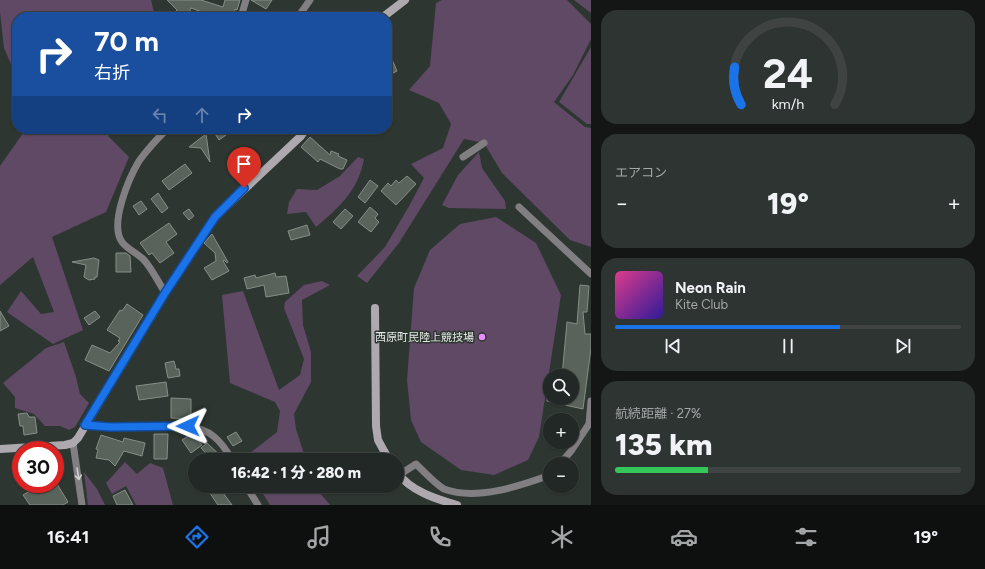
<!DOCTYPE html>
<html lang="ja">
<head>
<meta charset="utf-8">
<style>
  body { margin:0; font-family:Figtree,"Noto Sans JP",sans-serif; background:#2e3432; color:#f1f3f6; height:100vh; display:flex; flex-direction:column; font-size:15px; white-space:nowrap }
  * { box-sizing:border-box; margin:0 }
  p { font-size:13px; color:#a2a6a7 }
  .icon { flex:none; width:22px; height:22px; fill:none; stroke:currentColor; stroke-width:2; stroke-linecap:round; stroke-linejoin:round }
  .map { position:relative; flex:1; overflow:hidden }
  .sheet { display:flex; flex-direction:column; gap:10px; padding:10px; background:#131614; width:394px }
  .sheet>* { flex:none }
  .banner { position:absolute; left:12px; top:12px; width:380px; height:122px; border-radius:16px; box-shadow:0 1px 3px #0004,0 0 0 1px #3f4442; background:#1a4fa0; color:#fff; overflow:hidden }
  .controls { position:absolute; left:543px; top:369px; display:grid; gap:8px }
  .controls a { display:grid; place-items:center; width:36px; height:36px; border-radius:50%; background:#222825; box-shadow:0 1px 3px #0004,0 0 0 1px #3f4442; font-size:20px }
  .speed { position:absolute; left:12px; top:441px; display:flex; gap:8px; font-size:20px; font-weight:700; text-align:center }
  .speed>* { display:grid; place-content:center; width:52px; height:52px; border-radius:50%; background:#222825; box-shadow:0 1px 3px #0004,0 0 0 1px #3f4442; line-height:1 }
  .speed .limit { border:6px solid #d22; background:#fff; color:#111 }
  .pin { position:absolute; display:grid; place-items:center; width:34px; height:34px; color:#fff; margin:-41px -17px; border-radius:50% 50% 50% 0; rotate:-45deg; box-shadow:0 0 4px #0007 }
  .pin .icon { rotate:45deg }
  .me { position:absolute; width:44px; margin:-22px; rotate:269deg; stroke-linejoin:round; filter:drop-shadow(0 0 3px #0008) }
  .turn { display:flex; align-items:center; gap:14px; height:84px; padding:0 16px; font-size:18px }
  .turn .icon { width:52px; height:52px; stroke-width:2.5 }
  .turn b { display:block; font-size:28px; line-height:34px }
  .lanes { display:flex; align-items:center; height:38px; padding:0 16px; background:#0003; justify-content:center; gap:20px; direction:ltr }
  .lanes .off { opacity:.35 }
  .big { font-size:30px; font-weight:800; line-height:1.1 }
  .sheet .tile { flex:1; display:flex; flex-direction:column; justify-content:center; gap:6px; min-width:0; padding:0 14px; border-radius:16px; background:#2e3432 }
  .sheet .dial { align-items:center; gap:0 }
  .dial svg { height:104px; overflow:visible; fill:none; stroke:#3f4442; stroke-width:7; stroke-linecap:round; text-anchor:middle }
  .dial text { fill:#f1f3f6; stroke:none }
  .song { display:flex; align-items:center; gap:12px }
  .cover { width:48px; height:48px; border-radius:6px; background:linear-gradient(135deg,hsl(330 70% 55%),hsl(250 70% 35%)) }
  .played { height:4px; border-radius:2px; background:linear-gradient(90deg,#1a73e8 65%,#3f4442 65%) }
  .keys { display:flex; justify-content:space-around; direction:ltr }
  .heat { display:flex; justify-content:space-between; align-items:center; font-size:22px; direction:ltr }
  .charge { height:6px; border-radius:3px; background:linear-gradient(90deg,#34c759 27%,#3f4442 0) }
  .trip { position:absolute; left:188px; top:453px; width:216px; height:40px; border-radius:20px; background:#222825; box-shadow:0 1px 3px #0004,0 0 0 1px #3f4442; font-weight:800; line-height:40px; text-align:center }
  .dock { display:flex; height:64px; justify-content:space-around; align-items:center; background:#0e100f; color:#a2a6a7 }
  .dock .icon { width:28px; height:28px }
  .dock .active { color:#1a73e8 }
  .dock b { font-size:18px; color:#f1f3f6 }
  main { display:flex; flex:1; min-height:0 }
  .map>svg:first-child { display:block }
  .green { fill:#5f4964 }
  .building { fill:#59625b; stroke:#858e87 }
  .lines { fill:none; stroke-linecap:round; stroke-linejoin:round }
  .street { stroke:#827f83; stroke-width:7 }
  .secondary { stroke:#aea9af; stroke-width:8 }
  .oneway { stroke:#d0d2d1 }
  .route-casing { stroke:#114b97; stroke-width:10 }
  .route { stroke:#1a73e8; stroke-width:7 }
  .poi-dot { fill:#e98dfe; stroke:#2e3631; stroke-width:1.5 }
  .labels { text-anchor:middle; stroke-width:3; stroke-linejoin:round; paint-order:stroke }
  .poi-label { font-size:11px; fill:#e3e7e4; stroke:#2e3631; text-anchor:end }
</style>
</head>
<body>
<main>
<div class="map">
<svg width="591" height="505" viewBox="0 0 591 505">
  <rect width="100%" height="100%" fill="#2e3631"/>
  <g class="green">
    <polygon points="0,0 151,0 155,17 17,17 17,78 4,48 0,12"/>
    <polygon points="442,0 567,0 591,24 591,39 573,75 554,102 585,127 591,128 591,247 570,240 502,173 484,143 464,139 399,243 367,283 357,276 385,247 408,208 424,178 411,164 443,148 451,124 439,103 409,90 430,66 436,3"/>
    <polygon points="574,0 591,0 591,13"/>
    <polygon points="591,47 591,124 587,124 559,102"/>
    <polygon points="26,129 114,129 108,136 129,157 106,212 52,237 83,330 53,344 7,312 21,291 41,314 54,312 33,257 0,285 0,166"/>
    <polygon points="479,152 482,168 505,201 506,209 449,208 442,205 458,175"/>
    <path d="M358 157 364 159C359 189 339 208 316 227L306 212 287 214 289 202 297 189 317 190 340 176Z"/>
    <polygon points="496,217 536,243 561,295 539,437 528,460 494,475 461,470 421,442 411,420 407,380 414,288 430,250 460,224"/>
    <polygon points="322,281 330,285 302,300 303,325 311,352 311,382 294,414 296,429 306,460 241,460 277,432 280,411 275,402 230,383 222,295 243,291 279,390 300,375 304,359 284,308 285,302 304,285"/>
    <polygon points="64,342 76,377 80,394 89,403 75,427 69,430 60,426 45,426 34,414 15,408 15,397 3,383 46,348"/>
    <polygon points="125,462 137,474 150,463 163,468 173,505 136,505 126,486 112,494 106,483"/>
    <polygon points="84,472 97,489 105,505 88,505"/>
    <polygon points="258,486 314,486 330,505 270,505"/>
  </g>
  <g class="building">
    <polygon points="167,0 201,0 223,7 225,0 240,0 237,10 235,9 233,17 216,17 191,8 187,17 185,17 175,13 177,10"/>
    <polygon points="251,0 272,0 266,9"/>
    <polygon points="387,48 397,71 387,76"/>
    <polygon points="212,129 221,129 226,135 219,140"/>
    <polygon points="206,134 210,162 201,148 189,147"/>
    <polygon points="310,137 330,155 331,151 339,154 338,156 347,160 343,169 340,169 320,159 318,162 301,147"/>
    <polygon points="185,164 192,173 169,190 162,181"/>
    <polygon points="407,176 416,184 396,205 381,191 388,183 391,186 396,180 399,183"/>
    <polygon points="370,180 378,186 365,203 358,197"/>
    <polygon points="158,193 168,208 162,213 151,199"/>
    <polygon points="141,201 147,209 139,215 133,206"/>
    <polygon points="370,207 378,214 375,218 379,222 371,232 358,222"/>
    <polygon points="189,209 194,216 189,220 183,213"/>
    <polygon points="345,209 353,216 341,229 333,222"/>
    <polygon points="169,223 177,234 166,242 174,253 160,263 152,253 149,255 140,243"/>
    <polygon points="307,225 310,235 291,240 288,231"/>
    <polygon points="212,234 228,262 227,263 224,260 223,261 229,271 212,280 204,268 216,261 215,253 204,243"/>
    <polygon points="116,253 126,253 130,256 131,272 116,272"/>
    <polygon points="94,258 99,260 97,277 95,277 95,279 89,280 84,277 86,265 72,262"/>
    <polygon points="275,273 276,277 286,276 289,293 266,297 264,285 247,289 244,278 255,275 256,278"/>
    <polygon points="580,285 589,286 587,312 583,312 585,334 591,334 591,348 583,409 547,401 547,398 572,398 572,376 562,376 567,322 577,324"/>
    <polygon points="127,304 143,315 109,371 85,360 92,345 110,353 120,342 118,341 120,338 107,330 120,310 122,311"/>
    <polygon points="0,311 9,326 0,331"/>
    <polygon points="95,311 100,317 89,325 84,318"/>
    <polygon points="174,361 176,369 179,369 180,376 168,378 165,363"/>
    <polygon points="166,382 168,396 139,400 136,386"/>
    <polygon points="171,398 191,399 191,419 171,418"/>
    <polygon points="27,413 29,417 35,417 37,433 24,435 23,426 20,426 18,414"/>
    <polygon points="236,432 242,441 233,446 227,437"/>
    <polygon points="154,434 168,434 167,459 154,459"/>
    <polygon points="101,435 123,442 124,438 145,443 142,456 124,451 115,466 109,460 96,458 98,450 96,449"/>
    <polygon points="188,436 197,439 202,445 191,453 182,440"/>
    <polygon points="207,443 225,460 212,460 201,448"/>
    <polygon points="25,484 57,484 68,502 63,505 30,505 23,495 30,491"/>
    <polygon points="205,486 218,486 232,505 218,505"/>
    <polygon points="125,490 133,505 117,505 113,496"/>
  </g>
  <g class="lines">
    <g class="street">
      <polyline points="241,17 246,0"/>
      <polyline points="298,17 310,0"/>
      <polyline points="463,157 484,143"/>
      <polyline points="519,207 591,274"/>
      <path d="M165 293C159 283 151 267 143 259 137 253 127 249 122 242 109 224 129 178 139 161 147 150 157 139 167 129"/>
      <path d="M85 425 110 427 187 426C210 429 221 440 232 460"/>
      <polyline points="73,443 82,505"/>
      <polyline points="560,464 571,451 589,424 591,401"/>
      <path d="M399 475 416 464C422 470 438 486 444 489 476 501 520 486 550 475"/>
      <polyline points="246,486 258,505"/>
    </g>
    <g class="secondary">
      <polyline points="383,17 405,0"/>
      <polyline points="375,308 376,426 378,440 389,460"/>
      <polyline points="0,449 65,445 73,443 78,438 165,293 215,217 301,136 306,129"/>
      <path d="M397 472C410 491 436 499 457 505"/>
    </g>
  </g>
  <defs><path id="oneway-shaft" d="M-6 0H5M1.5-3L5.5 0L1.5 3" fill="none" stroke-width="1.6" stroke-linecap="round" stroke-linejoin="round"/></defs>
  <use class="oneway" href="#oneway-shaft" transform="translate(78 474) rotate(81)"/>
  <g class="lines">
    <g class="route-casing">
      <polyline id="route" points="188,426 110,427 85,425 165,293 215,217 244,188"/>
    </g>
    <use href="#route" class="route"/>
  </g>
  <circle class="poi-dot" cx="482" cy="337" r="4"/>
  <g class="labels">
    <g class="poi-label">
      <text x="474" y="341">西原町民陸上競技場</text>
    </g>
  </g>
</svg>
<div class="controls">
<a><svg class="icon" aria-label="search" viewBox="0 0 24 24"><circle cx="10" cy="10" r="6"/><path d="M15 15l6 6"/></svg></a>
<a>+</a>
<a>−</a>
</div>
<div class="speed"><div class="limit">30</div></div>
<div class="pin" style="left:244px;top:188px;background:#d93025"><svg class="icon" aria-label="arrive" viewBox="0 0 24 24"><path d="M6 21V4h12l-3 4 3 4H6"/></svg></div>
<svg class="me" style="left:188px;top:426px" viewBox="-20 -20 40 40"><path d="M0-17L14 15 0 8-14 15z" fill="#1a73e8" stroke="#fff" stroke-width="4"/></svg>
<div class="trip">16:42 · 1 分 · 280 m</div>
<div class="banner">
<div class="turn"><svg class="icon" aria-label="right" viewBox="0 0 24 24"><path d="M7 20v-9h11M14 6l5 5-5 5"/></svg><div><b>70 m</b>右折</div></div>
<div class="lanes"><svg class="icon off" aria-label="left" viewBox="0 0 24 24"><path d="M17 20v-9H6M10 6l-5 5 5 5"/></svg><svg class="icon off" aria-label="ahead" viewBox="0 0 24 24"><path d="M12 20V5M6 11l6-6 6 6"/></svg><svg class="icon" aria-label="right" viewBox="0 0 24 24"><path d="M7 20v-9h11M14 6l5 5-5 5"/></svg></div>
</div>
</div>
<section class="sheet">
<div class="tile dial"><svg viewBox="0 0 100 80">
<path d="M14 69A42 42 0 1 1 86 69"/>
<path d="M14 69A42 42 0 0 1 9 40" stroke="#1a73e8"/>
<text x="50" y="56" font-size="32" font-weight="700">24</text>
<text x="50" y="72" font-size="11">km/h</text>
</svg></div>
<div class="tile"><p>エアコン</p>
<div class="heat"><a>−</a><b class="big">19°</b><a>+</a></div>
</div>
<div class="tile">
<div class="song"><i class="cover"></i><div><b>Neon Rain</b><p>Kite Club</p></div></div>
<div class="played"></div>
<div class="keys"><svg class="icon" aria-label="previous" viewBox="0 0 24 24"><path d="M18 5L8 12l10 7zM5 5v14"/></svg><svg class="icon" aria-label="pause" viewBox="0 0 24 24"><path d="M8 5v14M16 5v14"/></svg><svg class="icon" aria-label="next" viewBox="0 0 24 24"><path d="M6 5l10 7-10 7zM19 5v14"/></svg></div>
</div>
<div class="tile"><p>航続距離 · 27%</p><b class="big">135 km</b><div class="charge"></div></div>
</section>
</main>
<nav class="dock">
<b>16:41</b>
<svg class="icon active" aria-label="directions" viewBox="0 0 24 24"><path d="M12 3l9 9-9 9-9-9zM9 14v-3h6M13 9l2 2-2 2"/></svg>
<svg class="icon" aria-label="music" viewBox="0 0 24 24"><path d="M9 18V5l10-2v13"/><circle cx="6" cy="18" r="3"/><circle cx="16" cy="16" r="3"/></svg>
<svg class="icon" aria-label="phone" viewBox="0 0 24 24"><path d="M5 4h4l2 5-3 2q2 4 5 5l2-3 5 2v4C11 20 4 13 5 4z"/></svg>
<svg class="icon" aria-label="climate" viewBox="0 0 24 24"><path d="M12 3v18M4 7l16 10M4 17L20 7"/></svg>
<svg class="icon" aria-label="car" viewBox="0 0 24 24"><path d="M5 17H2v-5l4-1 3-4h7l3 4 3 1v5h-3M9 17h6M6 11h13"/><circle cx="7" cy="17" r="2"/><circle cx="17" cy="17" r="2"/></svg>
<svg class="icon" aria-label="filters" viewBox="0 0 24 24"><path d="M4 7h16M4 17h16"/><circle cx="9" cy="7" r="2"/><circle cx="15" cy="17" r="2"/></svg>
<b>19°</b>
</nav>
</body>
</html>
